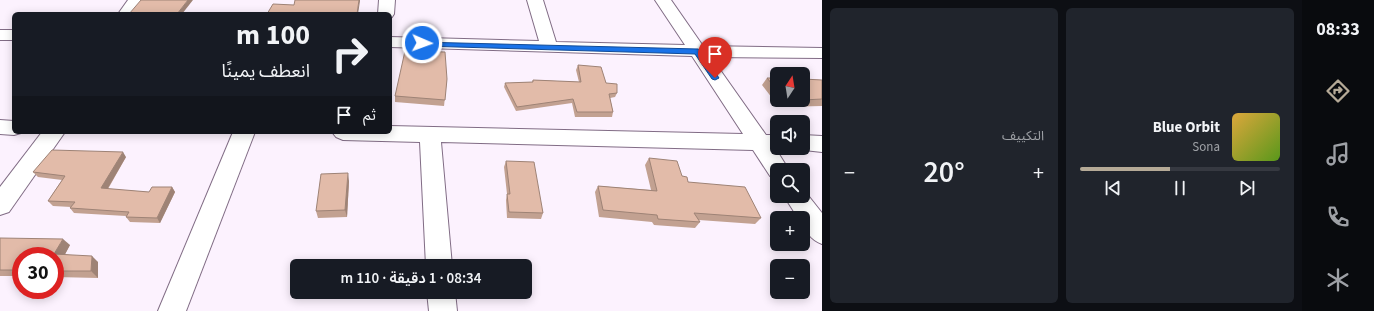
<!DOCTYPE html>
<html lang="ar">
<head>
<meta charset="utf-8">
<style>
  body { margin:0; font-family:"Source Sans 3","Noto Sans Arabic",sans-serif; background:#20242c; color:#f1f3f6; direction:rtl; height:100vh; display:flex; flex-direction:column; font-size:15px; white-space:nowrap }
  * { box-sizing:border-box; margin:0 }
  p { font-size:13px; color:#9ea1a6 }
  .icon { flex:none; width:22px; height:22px; fill:none; stroke:currentColor; stroke-width:2; stroke-linecap:round; stroke-linejoin:round }
  .map { position:relative; flex:1; overflow:hidden; direction:ltr }
  .side { display:flex; flex-direction:column; gap:8px; padding:8px; background:#0d0f14; width:480px }
  .side>* { flex:none }
  .hud { position:absolute; left:12px; top:12px; width:380px; height:122px; border-radius:6px; box-shadow:0 2px 10px #0003; direction:rtl; background:#171b24; color:#f1f3f6; overflow:hidden }
  .needle { width:26px; rotate:12deg }
  .fabs { position:absolute; left:770px; top:67px; display:grid; gap:8px }
  .fabs a { display:grid; place-items:center; width:40px; height:40px; border-radius:6px; background:#171b24; box-shadow:0 2px 10px #0003; font-size:20px }
  .speed { position:absolute; left:12px; top:247px; display:flex; gap:8px; font-size:20px; font-weight:700; text-align:center }
  .speed>* { display:grid; place-content:center; width:52px; height:52px; border-radius:50%; background:#171b24; box-shadow:0 2px 10px #0003; line-height:1 }
  .speed .limit { border:6px solid #d22; background:#fff; color:#111 }
  .pin { position:absolute; display:grid; place-items:center; width:34px; height:34px; color:#fff; margin:-41px -17px; border-radius:50% 50% 50% 0; rotate:-45deg; box-shadow:0 0 4px #0007 }
  .pin .icon { rotate:45deg }
  .me { position:absolute; width:44px; margin:-22px; rotate:92deg; stroke-linejoin:round; filter:drop-shadow(0 0 3px #0008) }
  .turn { display:flex; align-items:center; gap:14px; height:84px; padding:0 16px; font-size:18px }
  .turn .icon { width:52px; height:52px; stroke-width:2.5 }
  .turn b { display:block; font-size:28px; line-height:34px }
  .then { display:flex; align-items:center; height:38px; padding:0 16px; background:#0003; gap:8px; font-size:15px }
  .big { font-size:30px; font-weight:600; line-height:1.1 }
  .side .tile { flex:1; display:flex; flex-direction:column; justify-content:center; gap:6px; min-width:0; padding:0 14px; border-radius:6px; background:#20242c }
  .song { display:flex; align-items:center; gap:12px }
  .cover { width:48px; height:48px; border-radius:6px; background:linear-gradient(135deg,hsl(40 70% 55%),hsl(90 70% 35%)) }
  .played { height:4px; border-radius:2px; background:linear-gradient(90deg,#b5aa97 45%,#363941 45%) }
  .keys { display:flex; justify-content:space-around; direction:ltr }
  .heat { display:flex; justify-content:space-between; align-items:center; font-size:22px; direction:ltr }
  .side .tiles { flex:1; display:grid; gap:8px; grid-template-columns:repeat(2,1fr) }
  .trip { position:absolute; left:290px; top:259px; width:242px; height:40px; border-radius:6px; background:#171b24; box-shadow:0 2px 10px #0003; font-weight:600; line-height:40px; text-align:center; direction:rtl }
  main { display:flex; flex:1; min-height:0 }
  .tab-bar { display:flex; flex-direction:column; width:72px; justify-content:space-around; align-items:center; background:#090b0e; color:#9ea1a6 }
  .tab-bar .icon { width:28px; height:28px }
  .tab-bar .current { color:#b5aa97 }
  .tab-bar b { font-size:18px; color:#f1f3f6 }
  .map>svg:first-child { display:block }
  .lines { fill:none; stroke-linecap:round; stroke-linejoin:round }
  .minor-casing { stroke:#816c85; stroke-width:2 }
  .minor { fill:#fff; fill-rule:evenodd }
  .wall { fill:#c2a191 }
  .shaded-wall { fill:#9e8376 }
  .building { fill:#e2bba9; stroke:#9e8376 }
  .route { fill:#1a73e8; stroke:#114b97 }
</style>
</head>
<body>
<main>
<nav class="tab-bar">
<b>08:33</b>
<svg class="icon current" aria-label="directions" viewBox="0 0 24 24"><path d="M12 3l9 9-9 9-9-9zM9 14v-3h6M13 9l2 2-2 2"/></svg>
<svg class="icon" aria-label="music" viewBox="0 0 24 24"><path d="M9 18V5l10-2v13"/><circle cx="6" cy="18" r="3"/><circle cx="16" cy="16" r="3"/></svg>
<svg class="icon" aria-label="phone" viewBox="0 0 24 24"><path d="M5 4h4l2 5-3 2q2 4 5 5l2-3 5 2v4C11 20 4 13 5 4z"/></svg>
<svg class="icon" aria-label="climate" viewBox="0 0 24 24"><path d="M12 3v18M4 7l16 10M4 17L20 7"/></svg>
</nav>
<section class="side">
<div class="tiles">
<div class="tile">
<div class="song"><i class="cover"></i><div><b>Blue Orbit</b><p>Sona</p></div></div>
<div class="played"></div>
<div class="keys"><svg class="icon" aria-label="previous" viewBox="0 0 24 24"><path d="M18 5L8 12l10 7zM5 5v14"/></svg><svg class="icon" aria-label="pause" viewBox="0 0 24 24"><path d="M8 5v14M16 5v14"/></svg><svg class="icon" aria-label="next" viewBox="0 0 24 24"><path d="M6 5l10 7-10 7zM19 5v14"/></svg></div>
</div>
<div class="tile"><p>التكييف</p>
<div class="heat"><a>−</a><b class="big">20°</b><a>+</a></div>
</div>
</div>
</section>
<div class="map">
<svg width="822" height="311" viewBox="0 0 822 311">
  <rect width="100%" height="100%" fill="#fcf2fe"/>
  <g class="lines">
    <g class="minor-casing">
      <g id="minor">
        <polygon points="128,0 144,0 134,14 118,14"/>
        <polygon points="379,0 395,0 394,14 392,17 390,18 390,14 378,14"/>
        <polygon points="527,0 543,0 556,42 685,45 655,0 671,0 703,46 822,48 822,58 711,57 766,135 777,135 777,148 785,148 777,151 789,170 777,170 777,178 770,176 753,150 441,142 452,266 426,266 420,142 343,140 336,137 332,132 390,132 390,126 743,134 692,56 390,47 390,37 539,41"/>
        <rect x="0" y="30" width="14" height="10"/>
        <polygon points="0,120 14,121 14,132 22,132 21,133 14,135 0,134"/>
        <polygon points="42,132 65,132 9,212 0,215 0,187"/>
        <polygon points="233,132 255,132 186,311 158,311"/>
        <polygon points="803,135 822,136 822,152 795,149 803,148"/>
        <path d="M803 189 822 213V244C811 240 803 230 803 218H798L784 196H803Z"/>
        <polygon points="427,292 455,292 457,311 429,311"/>
      </g>
    </g>
    <use href="#minor" class="minor"/>
  </g>
  <g class="wall">
    <polygon points="578,65 606,83 617,93 615,97 610,98 613,112 612,117 575,117 572,103 516,111 504,87 505,83 532,82 533,80 579,82 576,70"/>
    <polygon points="767,78 777,78 777,100 803,100 803,79 822,80 822,106 779,107 762,85"/>
    <polygon points="447,79 444,106 395,102 395,96"/>
    <polygon points="126,157 108,189 149,192 172,187 175,192 160,223 130,222 126,217 126,216 74,213 70,208 71,207 53,206 48,201 62,180 38,177 33,172"/>
    <polygon points="649,158 682,176 688,182 761,218 755,224 699,220 700,222 695,228 654,225 652,222 599,217 595,192 598,186 651,190 645,165"/>
    <polygon points="506,161 543,213 541,219 507,218 506,200 507,194 504,167"/>
    <polygon points="349,181 347,217 318,218 316,211"/>
    <polygon points="0,238 70,245 65,254 98,262 98,278 55,277 55,256 21,256 21,276 0,276"/>
  </g>
  <g class="shaded-wall">
    <polygon points="188,0 193,0 182,14 177,14"/>
    <polygon points="359,0 360,0 360,1 358,14 357,14"/>
    <polygon points="123,152 126,157 105,193 101,188"/>
    <polygon points="348,173 349,181 347,217 345,210"/>
    <polygon points="172,187 175,192 160,223 157,218"/>
    <polygon points="63,239 70,245 62,260 54,254"/>
    <polygon points="92,256 98,262 98,278 91,271"/>
  </g>
  <g class="building">
    <polygon points="141,0 188,0 177,14 129,14"/>
    <polygon points="295,0 359,0 357,14 267,14 273,4 294,5"/>
    <polygon points="405,51 445,52 447,79 445,100 395,96"/>
    <polygon points="578,65 601,67 606,83 617,84 617,93 609,94 613,112 577,112 573,99 517,107 505,83 533,82 533,80 581,82"/>
    <polygon points="767,78 777,78 777,90"/>
    <polygon points="803,79 822,80 822,99 803,100"/>
    <polygon points="52,150 123,152 101,188 149,192 152,187 172,187 157,218 126,217 129,212 70,208 75,202 48,201 65,176 33,172"/>
    <polygon points="649,158 677,161 682,176 687,177 688,182 745,187 761,218 694,213 700,222 658,219 657,215 603,210 598,186 657,191"/>
    <polygon points="506,161 534,162 543,213 509,212 507,194 510,194"/>
    <polygon points="348,173 345,210 316,211 321,174"/>
    <polygon points="0,238 63,239 54,254 92,256 91,271 55,271 55,256 21,256 21,270 0,270"/>
  </g>
  <polygon class="route" points="419,42 698,49 700,50 719,78 715,80 712,79 695,54 422,46 419,45"/>
</svg>
<div class="fabs">
<a><svg class="needle" viewBox="-14 -14 28 28"><path d="M0-13l5 13h-10z" fill="#e53935"/><path d="M0 13l5-13h-10z" fill="#9ea1a6"/></svg></a>
<a><svg class="icon" aria-label="sound" viewBox="0 0 24 24"><path d="M4 9h4l5-4v14l-5-4H4zM17 9q2 3 0 6"/></svg></a>
<a><svg class="icon" aria-label="search" viewBox="0 0 24 24"><circle cx="10" cy="10" r="6"/><path d="M15 15l6 6"/></svg></a>
<a>+</a>
<a>−</a>
</div>
<div class="speed"><div class="limit">30</div></div>
<div class="pin" style="left:715px;top:78px;background:#d93025"><svg class="icon" aria-label="arrive" viewBox="0 0 24 24"><path d="M6 21V4h12l-3 4 3 4H6"/></svg></div>
<svg class="me" style="left:422px;top:43px" viewBox="-20 -20 40 40"><circle r="17" fill="#1a73e8" stroke="#fff" stroke-width="3"/><path d="M0-11L8 9 0 5-8 9z" fill="#fff"/></svg>
<div class="trip">08:34 · 1 دقيقة · 110 m</div>
<div class="hud">
<div class="turn"><svg class="icon" aria-label="right" viewBox="0 0 24 24"><path d="M7 20v-9h11M14 6l5 5-5 5"/></svg><div><b>100 m</b>انعطف يمينًا</div></div>
<div class="then">ثم<svg class="icon" aria-label="arrive" viewBox="0 0 24 24"><path d="M6 21V4h12l-3 4 3 4H6"/></svg></div>
</div>
</div>
</main>
</body>
</html>
